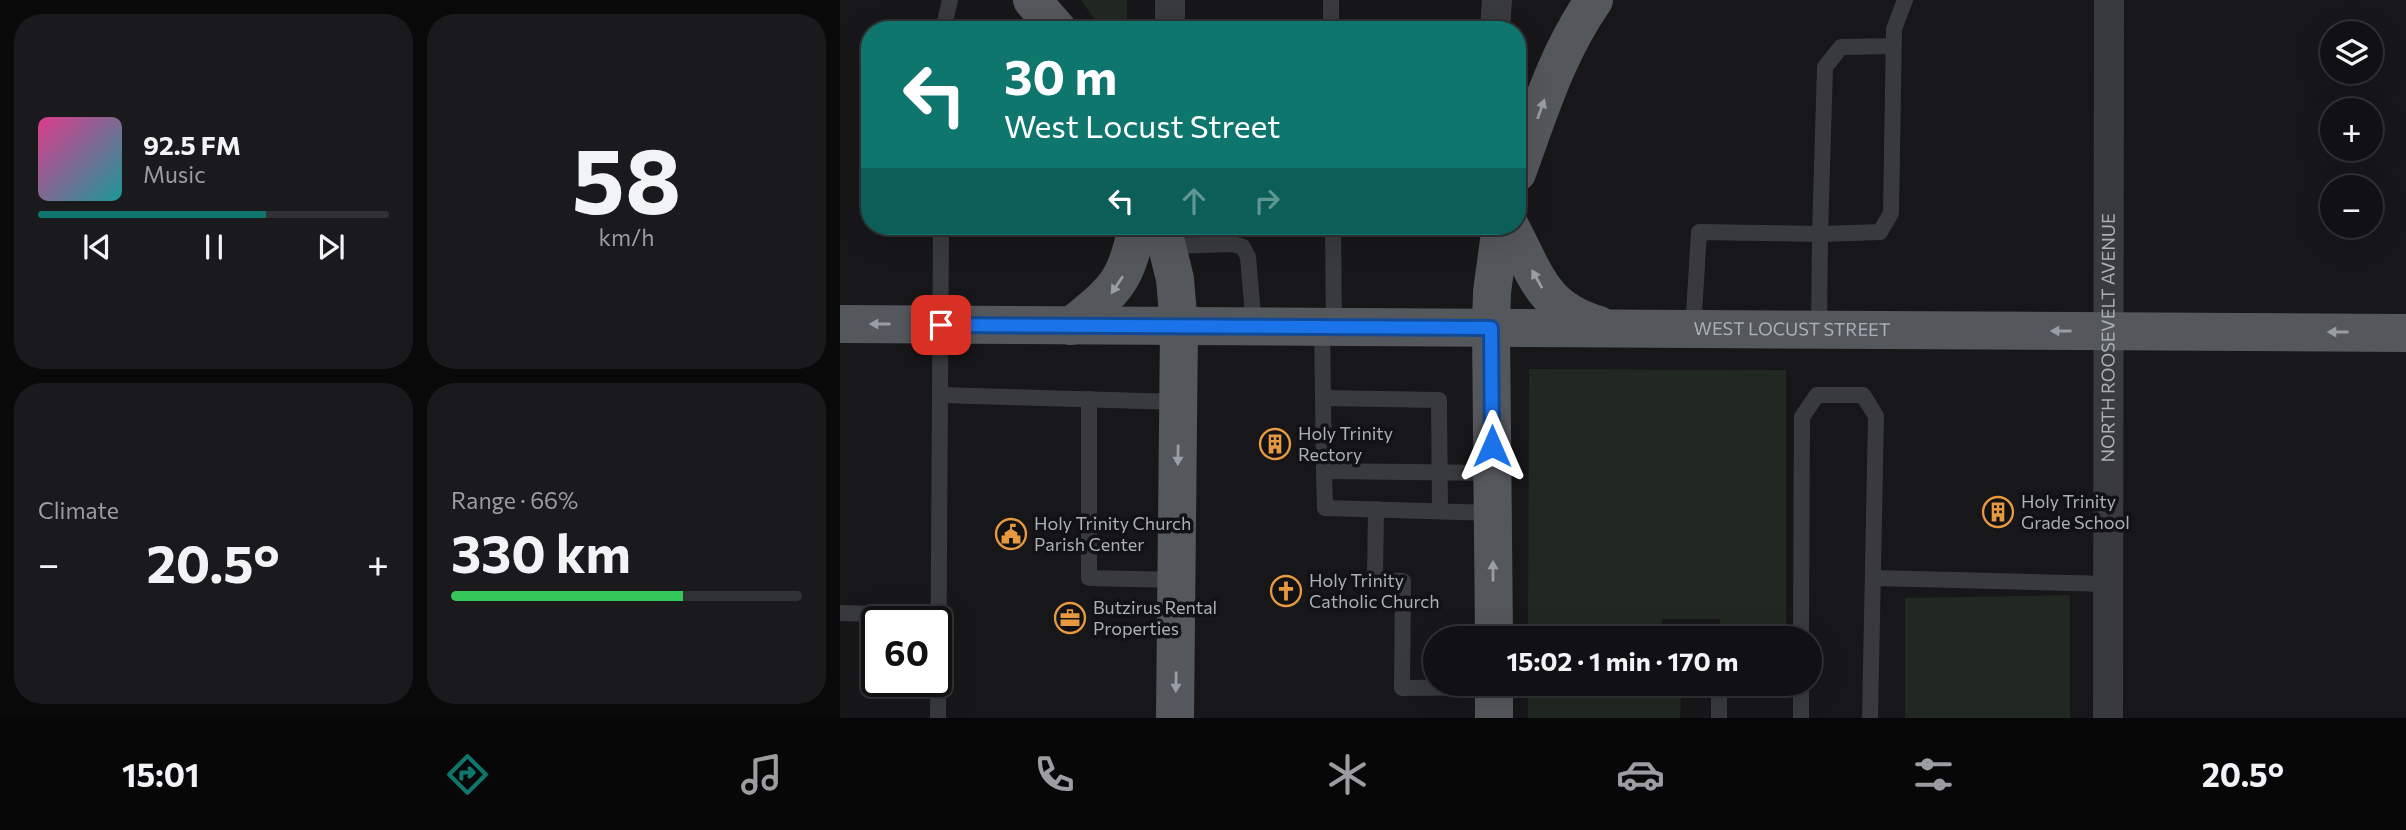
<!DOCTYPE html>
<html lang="en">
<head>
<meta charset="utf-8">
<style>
  body { margin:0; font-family:Commissioner,sans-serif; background:#1a1a1c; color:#f1f3f6; height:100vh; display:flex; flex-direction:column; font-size:26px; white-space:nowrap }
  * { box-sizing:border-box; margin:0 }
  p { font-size:23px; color:#9c9da0 }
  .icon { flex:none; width:38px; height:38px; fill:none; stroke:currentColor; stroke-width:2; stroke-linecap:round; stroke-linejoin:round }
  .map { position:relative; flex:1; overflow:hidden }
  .details { display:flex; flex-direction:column; gap:14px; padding:14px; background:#09090a; width:840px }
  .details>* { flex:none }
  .guide { position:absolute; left:21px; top:21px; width:665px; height:214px; border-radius:28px; box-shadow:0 7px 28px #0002,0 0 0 2px #303133; background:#0f766e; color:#fff; overflow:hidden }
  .fabs { position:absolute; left:1480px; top:21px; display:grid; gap:14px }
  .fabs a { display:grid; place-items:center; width:63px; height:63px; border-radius:50%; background:#111113; box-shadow:0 7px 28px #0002,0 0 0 2px #303133; font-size:35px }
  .speed { position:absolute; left:21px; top:606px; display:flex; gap:14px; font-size:35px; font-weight:700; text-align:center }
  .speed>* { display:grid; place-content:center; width:91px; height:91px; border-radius:50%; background:#111113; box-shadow:0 7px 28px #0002,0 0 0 2px #303133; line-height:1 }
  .speed .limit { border:4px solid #111; border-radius:10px; background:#fff; color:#111 }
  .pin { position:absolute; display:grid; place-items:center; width:60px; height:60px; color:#fff; margin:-30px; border-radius:14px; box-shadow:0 4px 10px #0006 }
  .me { position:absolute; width:77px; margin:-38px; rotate:0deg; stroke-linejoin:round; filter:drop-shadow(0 0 5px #0008) }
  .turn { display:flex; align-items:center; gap:24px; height:147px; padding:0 28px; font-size:32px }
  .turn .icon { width:91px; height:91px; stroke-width:2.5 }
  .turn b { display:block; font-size:49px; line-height:60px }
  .lanes { display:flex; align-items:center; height:66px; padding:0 28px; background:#0003; justify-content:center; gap:35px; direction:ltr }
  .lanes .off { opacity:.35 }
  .big { font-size:52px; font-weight:700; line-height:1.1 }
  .details .tile { flex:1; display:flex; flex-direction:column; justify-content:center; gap:10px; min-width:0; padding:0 24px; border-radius:28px; background:#1a1a1c }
  .details .dial { align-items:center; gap:0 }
  .dial b { font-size:91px; line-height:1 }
  .song { display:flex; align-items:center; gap:21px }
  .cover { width:84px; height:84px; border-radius:10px; background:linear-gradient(135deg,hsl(330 70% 55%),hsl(180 70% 35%)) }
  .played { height:7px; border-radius:4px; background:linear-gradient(90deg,#0f766e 65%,#303133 65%) }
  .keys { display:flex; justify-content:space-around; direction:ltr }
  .heat { display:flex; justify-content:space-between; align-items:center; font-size:38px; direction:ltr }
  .charge { height:10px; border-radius:5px; background:linear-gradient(90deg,#34c759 66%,#303133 0) }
  .details .tiles { flex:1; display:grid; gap:14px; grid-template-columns:repeat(2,1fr) }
  .trip { position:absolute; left:583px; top:626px; width:399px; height:70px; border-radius:35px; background:#111113; box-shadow:0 7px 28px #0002,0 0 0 2px #303133; font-weight:700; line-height:70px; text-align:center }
  .menu { display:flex; height:112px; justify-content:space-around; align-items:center; background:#070708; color:#9c9da0 }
  .menu .icon { width:49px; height:49px }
  .menu .active { color:#0f766e }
  .menu b { font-size:32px; color:#f1f3f6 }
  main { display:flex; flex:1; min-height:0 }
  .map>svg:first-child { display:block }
  .green { fill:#212821 }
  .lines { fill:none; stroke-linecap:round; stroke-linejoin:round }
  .lane { stroke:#383a3d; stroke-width:16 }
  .street { stroke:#383a3d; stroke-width:30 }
  .primary { stroke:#54575c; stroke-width:38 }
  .oneway { fill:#999ea6 }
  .route-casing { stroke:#114b97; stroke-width:18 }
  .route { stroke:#1a73e8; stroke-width:12 }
  .labels { text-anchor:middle; stroke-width:7; stroke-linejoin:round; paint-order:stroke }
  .street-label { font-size:18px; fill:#aab0b8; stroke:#121214 }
  .poi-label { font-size:18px; fill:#aab0b8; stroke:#121214; text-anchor:start }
</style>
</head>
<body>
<main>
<section class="details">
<div class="tiles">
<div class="tile">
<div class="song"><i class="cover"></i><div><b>92.5 FM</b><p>Music</p></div></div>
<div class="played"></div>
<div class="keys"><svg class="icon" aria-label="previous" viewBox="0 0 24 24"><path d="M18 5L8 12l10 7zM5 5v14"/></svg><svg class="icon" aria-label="pause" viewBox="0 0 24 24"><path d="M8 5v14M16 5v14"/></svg><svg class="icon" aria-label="next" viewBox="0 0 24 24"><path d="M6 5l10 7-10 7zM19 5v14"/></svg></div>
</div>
<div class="tile dial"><b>58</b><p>km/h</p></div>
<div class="tile"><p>Climate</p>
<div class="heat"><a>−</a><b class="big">20.5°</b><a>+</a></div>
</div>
<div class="tile"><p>Range · 66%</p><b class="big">330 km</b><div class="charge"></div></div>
</div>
</section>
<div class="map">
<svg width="1566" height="718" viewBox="0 0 1566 718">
  <rect width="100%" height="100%" fill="#171719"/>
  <g class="green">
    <polygon points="241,0 287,0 287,30 262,30"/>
    <polygon points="689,369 946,370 946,639 880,639 880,619 822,619 821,639 688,639"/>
    <polygon points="1230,595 1230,718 1065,718 1065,598"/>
    <polygon points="688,684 820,684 819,694 841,694 840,718 688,718"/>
  </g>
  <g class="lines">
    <g class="lane">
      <polyline points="491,0 491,30"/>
      <polyline points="103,30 110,0"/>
      <polyline points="1053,46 1001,47 985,67 980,234 1040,232 1051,213 1054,29 1065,0"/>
      <polyline points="493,226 494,327"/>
      <polyline points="328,246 393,244 403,247 408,257 414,327"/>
      <polyline points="482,327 484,471 652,473"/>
      <polyline points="853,329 859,232 980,234 979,330"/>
      <polyline points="100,395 339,402"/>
      <polyline points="483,398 599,400 600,511"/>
      <polyline points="249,399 249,578 337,580"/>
      <polyline points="484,471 485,508 653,513"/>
      <polyline points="536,509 535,580 563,581 562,688 654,687"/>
      <polyline points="1034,578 1267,584"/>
      <polyline points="0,613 99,616"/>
      <polyline points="961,639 962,417 977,395 1023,395 1036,416 1030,718"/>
      <polyline points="98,718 101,226"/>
      <polyline points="879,718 879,684"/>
      <polyline points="961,718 961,684"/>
    </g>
    <g class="street">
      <polyline points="330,30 330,0"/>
      <polyline points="655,30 657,0"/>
      <path id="s1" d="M1268 718 1269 0"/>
    </g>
    <g class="primary">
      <polyline points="192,0 218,30"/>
      <path d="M677 173C699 113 717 53 754 0"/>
      <polyline points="322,226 335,279 339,327 335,718"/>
      <path d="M670 226C696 274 701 308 759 325"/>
      <path id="s2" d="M0 324 1566 333"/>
      <path d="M231 326C275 290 286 283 297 226"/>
      <polyline points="654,639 651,328 652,292 661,226"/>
      <polyline points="654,684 654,718"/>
    </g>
  </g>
  <defs><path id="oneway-solid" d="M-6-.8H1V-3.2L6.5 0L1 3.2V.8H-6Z" transform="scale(1.75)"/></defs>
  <g class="oneway">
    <use href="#oneway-solid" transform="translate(701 109) rotate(-70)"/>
    <use href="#oneway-solid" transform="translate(697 279) rotate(-119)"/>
    <use href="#oneway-solid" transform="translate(277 285) rotate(124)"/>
    <use href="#oneway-solid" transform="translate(40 324) rotate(-180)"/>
    <use href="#oneway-solid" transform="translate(1221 331) rotate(-180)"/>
    <use href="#oneway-solid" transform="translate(1498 332) rotate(-180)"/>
    <use href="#oneway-solid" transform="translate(338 455) rotate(91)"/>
    <use href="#oneway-solid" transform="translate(653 571) rotate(-90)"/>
    <use href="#oneway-solid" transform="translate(336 682) rotate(91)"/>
  </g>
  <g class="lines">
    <g class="route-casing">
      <polyline id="route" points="101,325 651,328 652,446"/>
    </g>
    <use href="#route" class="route"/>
  </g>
  <defs>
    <g id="building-ring" transform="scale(1.575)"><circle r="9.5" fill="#121214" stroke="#e79940" stroke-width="1.5"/><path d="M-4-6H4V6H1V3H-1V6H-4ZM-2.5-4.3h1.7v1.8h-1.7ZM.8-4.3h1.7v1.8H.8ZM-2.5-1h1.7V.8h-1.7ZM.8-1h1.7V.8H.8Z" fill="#e79940"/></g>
    <g id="civic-ring" transform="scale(1.575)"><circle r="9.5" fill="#121214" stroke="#e79940" stroke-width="1.5"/><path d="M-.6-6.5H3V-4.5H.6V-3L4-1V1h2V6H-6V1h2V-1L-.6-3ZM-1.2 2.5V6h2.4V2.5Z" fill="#e79940"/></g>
    <g id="church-ring" transform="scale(1.575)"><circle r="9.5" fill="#121214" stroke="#e79940" stroke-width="1.5"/><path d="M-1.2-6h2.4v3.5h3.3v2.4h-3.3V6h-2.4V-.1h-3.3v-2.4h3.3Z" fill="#e79940"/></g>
    <g id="office-ring" transform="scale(1.575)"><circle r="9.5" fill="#121214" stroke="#e79940" stroke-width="1.5"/><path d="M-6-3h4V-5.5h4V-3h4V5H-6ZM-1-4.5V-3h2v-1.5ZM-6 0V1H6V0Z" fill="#e79940"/></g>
  </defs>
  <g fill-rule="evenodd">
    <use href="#building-ring" x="435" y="444"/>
    <use href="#building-ring" x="1158" y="512"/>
    <use href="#civic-ring" x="171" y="534"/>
    <use href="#church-ring" x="446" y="591"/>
    <use href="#office-ring" x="230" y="618"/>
  </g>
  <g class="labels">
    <g class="street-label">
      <text dy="6" stroke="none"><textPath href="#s2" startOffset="952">WEST LOCUST STREET</textPath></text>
      <text dy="6" stroke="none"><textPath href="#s1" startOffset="380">NORTH ROOSEVELT AVENUE</textPath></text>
    </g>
    <g class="poi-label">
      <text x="458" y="440">Holy Trinity<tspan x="458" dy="21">Rectory</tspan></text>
      <text x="1181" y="508">Holy Trinity<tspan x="1181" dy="21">Grade School</tspan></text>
      <text x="194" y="530">Holy Trinity Church<tspan x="194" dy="21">Parish Center</tspan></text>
      <text x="469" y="587">Holy Trinity<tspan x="469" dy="21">Catholic Church</tspan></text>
      <text x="253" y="614">Butzirus Rental<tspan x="253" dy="21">Properties</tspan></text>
    </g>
  </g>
</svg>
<div class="fabs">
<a><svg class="icon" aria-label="layers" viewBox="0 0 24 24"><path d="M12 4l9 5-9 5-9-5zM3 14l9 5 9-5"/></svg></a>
<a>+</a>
<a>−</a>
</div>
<div class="speed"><div class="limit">60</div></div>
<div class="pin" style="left:101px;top:325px;background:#d93025"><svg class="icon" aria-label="arrive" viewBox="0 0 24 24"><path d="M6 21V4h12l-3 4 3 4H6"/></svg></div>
<svg class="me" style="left:652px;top:446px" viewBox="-20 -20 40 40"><path d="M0-17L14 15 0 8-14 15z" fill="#1a73e8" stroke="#fff" stroke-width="4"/></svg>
<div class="trip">15:02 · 1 min · 170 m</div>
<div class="guide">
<div class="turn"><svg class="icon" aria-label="left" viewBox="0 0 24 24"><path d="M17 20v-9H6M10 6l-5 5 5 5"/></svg><div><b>30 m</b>West Locust Street</div></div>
<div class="lanes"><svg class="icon" aria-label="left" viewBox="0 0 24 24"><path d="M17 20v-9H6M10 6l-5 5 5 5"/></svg><svg class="icon off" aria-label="ahead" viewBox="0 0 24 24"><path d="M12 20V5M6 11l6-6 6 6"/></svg><svg class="icon off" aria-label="right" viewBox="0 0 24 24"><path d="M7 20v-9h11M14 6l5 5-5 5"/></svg></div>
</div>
</div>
</main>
<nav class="menu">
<b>15:01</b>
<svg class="icon active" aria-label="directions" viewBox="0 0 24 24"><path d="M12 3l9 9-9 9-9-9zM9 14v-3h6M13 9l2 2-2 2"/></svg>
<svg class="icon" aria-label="music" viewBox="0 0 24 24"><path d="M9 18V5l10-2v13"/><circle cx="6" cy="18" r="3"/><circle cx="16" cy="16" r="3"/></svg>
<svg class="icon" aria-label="phone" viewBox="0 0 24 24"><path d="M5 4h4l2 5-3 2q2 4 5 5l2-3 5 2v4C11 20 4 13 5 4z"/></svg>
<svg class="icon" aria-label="climate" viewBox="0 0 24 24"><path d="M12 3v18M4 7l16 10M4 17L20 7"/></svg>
<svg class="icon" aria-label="car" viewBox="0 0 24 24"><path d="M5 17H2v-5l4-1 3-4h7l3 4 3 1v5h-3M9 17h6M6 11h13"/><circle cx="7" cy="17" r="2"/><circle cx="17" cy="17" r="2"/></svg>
<svg class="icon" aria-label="filters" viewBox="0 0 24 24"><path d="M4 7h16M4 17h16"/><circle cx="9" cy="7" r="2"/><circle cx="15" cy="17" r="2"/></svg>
<b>20.5°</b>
</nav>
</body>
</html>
